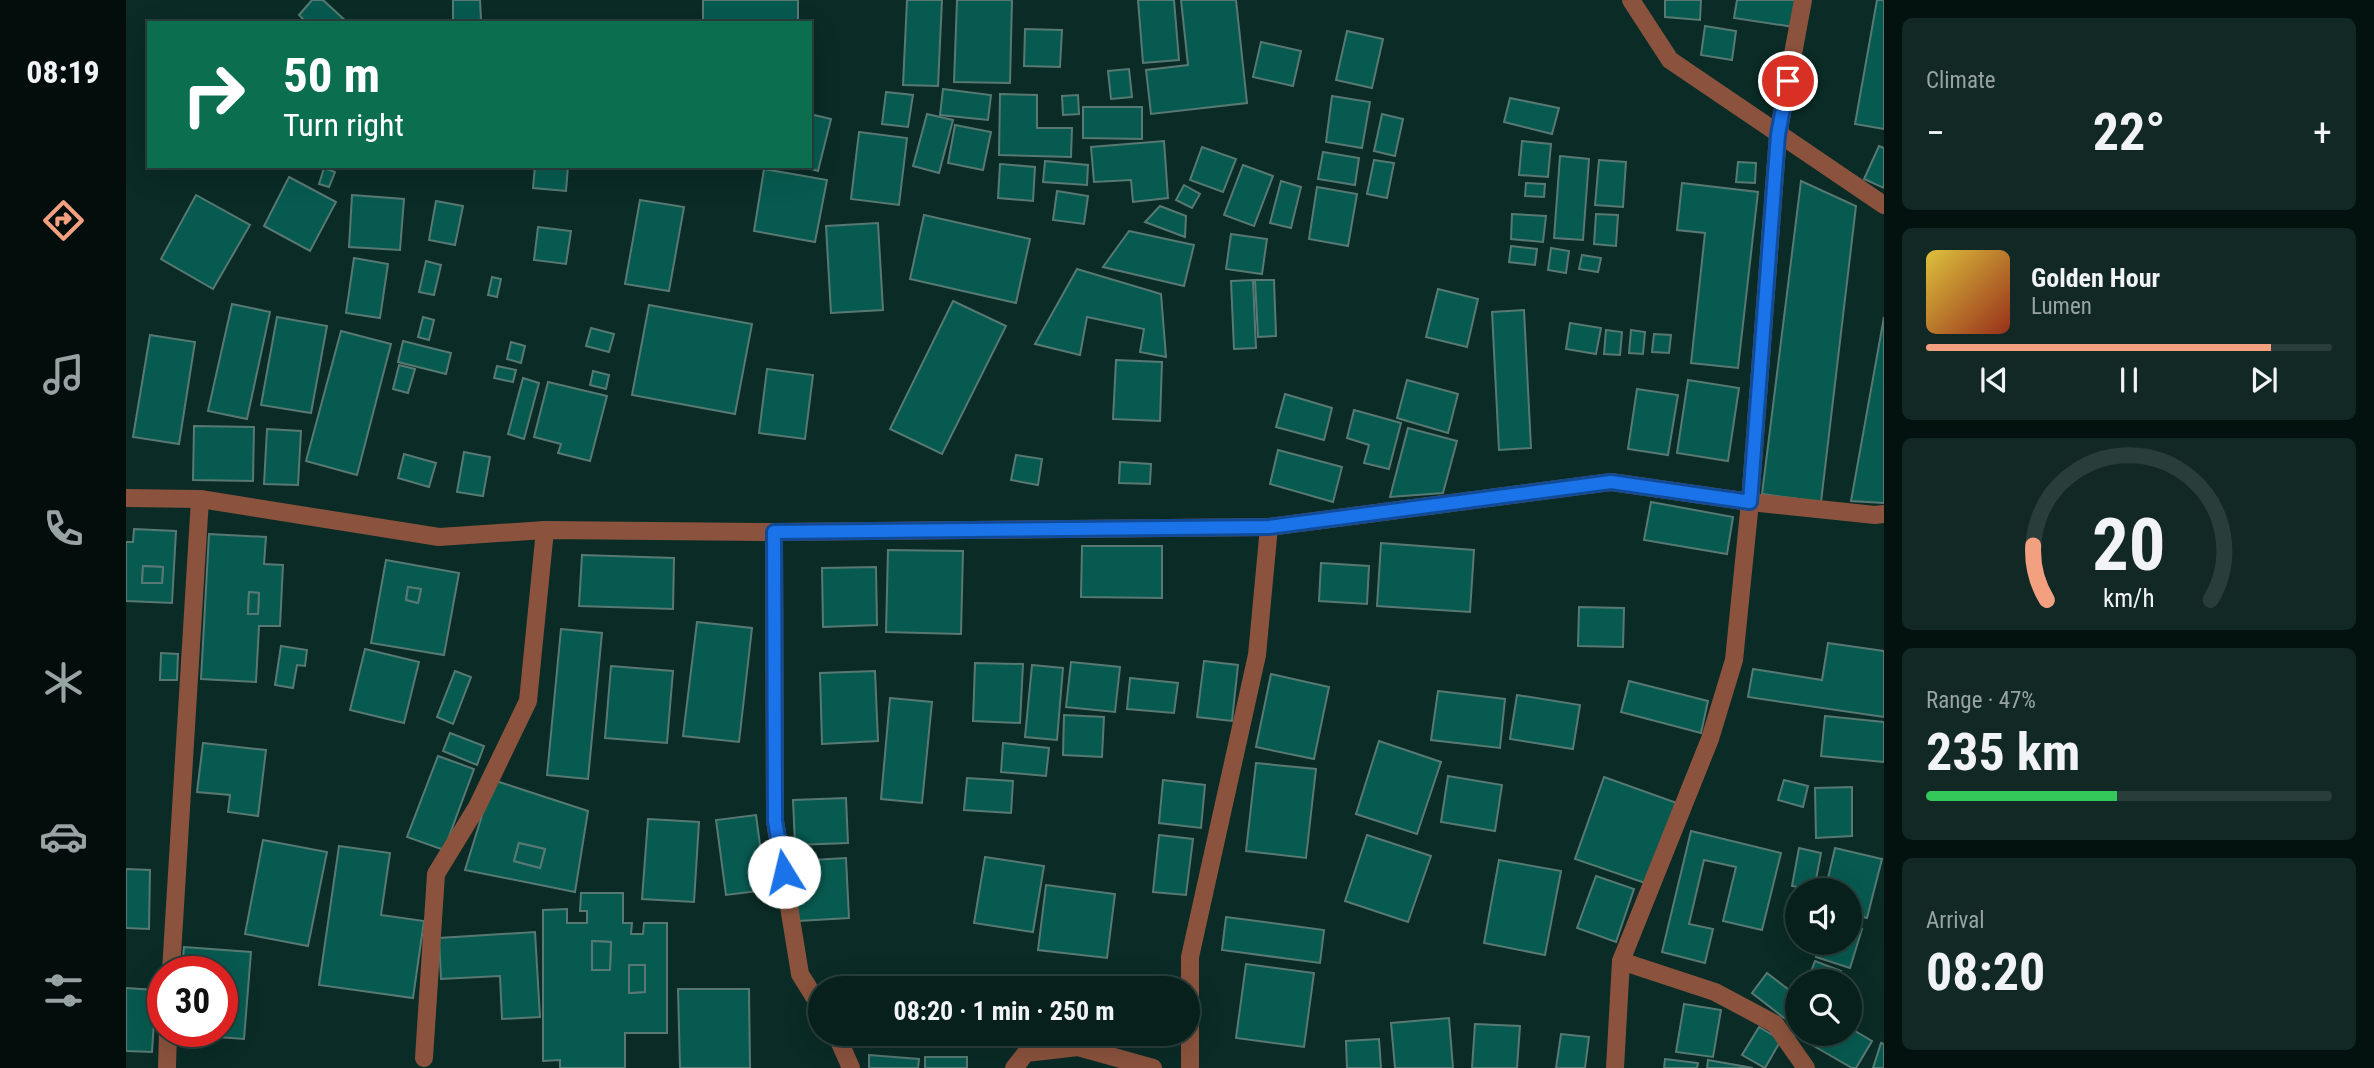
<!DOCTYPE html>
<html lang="en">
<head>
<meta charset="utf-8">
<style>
  body { margin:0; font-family:"Roboto Condensed",sans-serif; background:#112825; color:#f1f3f6; height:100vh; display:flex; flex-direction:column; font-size:26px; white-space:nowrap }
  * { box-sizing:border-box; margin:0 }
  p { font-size:23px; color:#98a3a3 }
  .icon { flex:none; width:38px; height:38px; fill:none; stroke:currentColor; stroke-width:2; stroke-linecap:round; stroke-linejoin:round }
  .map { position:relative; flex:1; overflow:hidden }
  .sheet { display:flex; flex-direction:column; gap:18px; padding:18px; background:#04120f; width:490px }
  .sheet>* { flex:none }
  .hud { position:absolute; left:21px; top:21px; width:665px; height:147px; border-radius:0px; box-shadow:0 7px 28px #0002,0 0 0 2px #293e3b; background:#0b6e4f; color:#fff; overflow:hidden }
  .controls { position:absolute; left:1659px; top:878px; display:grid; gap:14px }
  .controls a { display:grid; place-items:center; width:77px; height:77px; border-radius:50%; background:#08201c; box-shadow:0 7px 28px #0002,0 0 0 2px #293e3b; font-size:35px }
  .speed { position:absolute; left:21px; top:956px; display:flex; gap:14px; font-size:35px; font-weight:700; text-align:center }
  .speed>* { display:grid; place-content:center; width:91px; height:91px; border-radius:50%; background:#08201c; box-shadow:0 7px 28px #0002,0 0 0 2px #293e3b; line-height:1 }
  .speed .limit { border:10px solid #d22; background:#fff; color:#111 }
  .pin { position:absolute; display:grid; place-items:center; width:60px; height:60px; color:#fff; margin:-30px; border:4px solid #fff; border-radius:50%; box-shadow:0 2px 7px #0007 }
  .me { position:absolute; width:77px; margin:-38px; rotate:351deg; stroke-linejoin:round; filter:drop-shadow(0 0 5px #0008) }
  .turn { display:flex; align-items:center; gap:24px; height:147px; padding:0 21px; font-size:32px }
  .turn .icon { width:91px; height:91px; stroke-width:2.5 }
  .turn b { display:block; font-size:49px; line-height:60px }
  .big { font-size:52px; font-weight:700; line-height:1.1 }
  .sheet .widget { flex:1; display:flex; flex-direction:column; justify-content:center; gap:10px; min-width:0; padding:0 24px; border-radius:10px; background:#112825 }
  .sheet .dial { align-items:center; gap:0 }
  .dial svg { height:182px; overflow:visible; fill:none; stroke:#293e3b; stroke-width:7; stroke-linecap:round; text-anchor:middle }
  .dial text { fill:#f1f3f6; stroke:none }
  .song { display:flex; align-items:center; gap:21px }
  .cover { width:84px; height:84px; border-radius:10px; background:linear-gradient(135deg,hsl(50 70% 55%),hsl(10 70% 35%)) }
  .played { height:7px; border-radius:4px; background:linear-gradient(90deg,#f2a080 85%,#293e3b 85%) }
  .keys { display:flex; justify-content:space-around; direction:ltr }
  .heat { display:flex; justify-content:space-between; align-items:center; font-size:38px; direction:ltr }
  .charge { height:10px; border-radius:5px; background:linear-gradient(90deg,#34c759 47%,#293e3b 0) }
  .trip { position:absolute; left:682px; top:976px; width:392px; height:70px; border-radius:35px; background:#08201c; box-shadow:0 7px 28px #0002,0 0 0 2px #293e3b; font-weight:700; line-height:70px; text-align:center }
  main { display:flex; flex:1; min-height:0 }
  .menu { display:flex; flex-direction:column; width:126px; justify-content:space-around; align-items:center; background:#030d0b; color:#98a3a3 }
  .menu .icon { width:49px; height:49px }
  .menu .active { color:#f2a080 }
  .menu b { font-size:32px; color:#f1f3f6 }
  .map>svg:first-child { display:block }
  .building { fill:#075a50; stroke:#587973; stroke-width:2; fill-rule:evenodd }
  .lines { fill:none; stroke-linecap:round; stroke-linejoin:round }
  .minor { stroke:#8b533d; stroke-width:18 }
  .route-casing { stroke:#114b97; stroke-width:18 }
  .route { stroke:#1a73e8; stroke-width:12 }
</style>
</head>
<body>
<main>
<nav class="menu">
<b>08:19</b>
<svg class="icon active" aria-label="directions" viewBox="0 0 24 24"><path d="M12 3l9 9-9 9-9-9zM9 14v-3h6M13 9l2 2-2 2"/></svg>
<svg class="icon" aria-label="music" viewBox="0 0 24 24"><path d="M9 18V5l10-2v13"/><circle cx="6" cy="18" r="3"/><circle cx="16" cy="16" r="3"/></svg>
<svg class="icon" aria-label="phone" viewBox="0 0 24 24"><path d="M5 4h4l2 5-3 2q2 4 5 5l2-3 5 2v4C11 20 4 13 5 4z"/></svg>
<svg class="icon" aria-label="climate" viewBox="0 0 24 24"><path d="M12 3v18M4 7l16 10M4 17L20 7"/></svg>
<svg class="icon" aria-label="car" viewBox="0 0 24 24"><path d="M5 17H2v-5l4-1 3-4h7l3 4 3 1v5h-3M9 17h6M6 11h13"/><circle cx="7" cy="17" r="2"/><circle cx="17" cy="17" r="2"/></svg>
<svg class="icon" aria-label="filters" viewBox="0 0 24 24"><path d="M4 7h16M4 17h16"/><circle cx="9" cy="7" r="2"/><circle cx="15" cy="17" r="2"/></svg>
</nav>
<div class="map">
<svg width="1758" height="1068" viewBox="0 0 1758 1068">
  <rect width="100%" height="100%" fill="#0a2b26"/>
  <g class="building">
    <polygon points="186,0 197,0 222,23 181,23 173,15"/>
    <polygon points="327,0 354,0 355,20 327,20"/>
    <rect x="577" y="0" width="95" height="23"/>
    <polygon points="781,0 816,0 812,86 777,85"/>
    <polygon points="831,0 886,0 884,83 828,82"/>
    <polygon points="1012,0 1048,0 1053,60 1017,63"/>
    <polygon points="1055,0 1110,0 1121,103 1025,114 1020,70 1062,65"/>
    <polygon points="1539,0 1575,0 1574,20 1539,17"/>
    <polygon points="1611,0 1672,0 1668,27 1608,18"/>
    <polygon points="1751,0 1758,0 1758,129 1729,124"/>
    <polygon points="1579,26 1610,31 1606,60 1575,55"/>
    <polygon points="899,29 936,30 934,67 898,66"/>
    <polygon points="1221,31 1257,39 1246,88 1210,80"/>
    <polygon points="1135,42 1175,51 1167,86 1127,77"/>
    <polygon points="1003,69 1006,97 985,99 982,71"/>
    <polygon points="817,89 865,95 862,120 814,115"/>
    <polygon points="760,92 787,95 782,127 756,124"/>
    <polygon points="874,94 911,95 911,128 946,128 945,157 873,155"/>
    <polygon points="952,95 953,114 937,115 936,96"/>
    <polygon points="1206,96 1244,102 1236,148 1200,142"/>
    <polygon points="1384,98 1433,108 1426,134 1378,122"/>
    <polygon points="957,107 1016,107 1016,139 957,138"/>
    <polygon points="684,114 705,119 692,171 675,166 684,166"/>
    <polygon points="801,114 827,120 813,173 787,166"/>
    <polygon points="1256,114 1277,119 1269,156 1248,151"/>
    <polygon points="829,125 865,132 857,170 822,163"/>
    <polygon points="733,132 781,138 773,205 725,199"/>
    <polygon points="1038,141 1042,198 1007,202 1005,180 968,182 965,147"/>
    <polygon points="1396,141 1425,144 1422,177 1393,175"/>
    <polygon points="1753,146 1758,148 1758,188 1738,179"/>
    <polygon points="1076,147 1110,159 1097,192 1064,180"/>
    <polygon points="1197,152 1233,158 1229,185 1192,179"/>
    <polygon points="1434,156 1463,159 1457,240 1428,238"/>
    <polygon points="1248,160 1268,163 1261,198 1241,194"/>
    <polygon points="1473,160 1500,162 1497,207 1469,205"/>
    <polygon points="919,161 962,165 961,185 917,182"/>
    <polygon points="1612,162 1630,163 1629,183 1610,182"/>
    <polygon points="874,164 909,167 907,201 872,198"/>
    <polygon points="1117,165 1147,176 1128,226 1098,215"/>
    <polygon points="409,166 442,166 440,191 407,188"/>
    <polygon points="198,168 209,172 203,187 193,184"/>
    <polygon points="638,169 701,180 689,242 628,231"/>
    <polygon points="163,177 210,202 184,251 138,226"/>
    <polygon points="1155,181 1175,187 1165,228 1144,223"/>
    <polygon points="1675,181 1730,206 1695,502 1636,494"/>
    <polygon points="1400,183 1419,184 1418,197 1399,196"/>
    <polygon points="1556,183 1632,192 1612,368 1565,363 1579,233 1551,230"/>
    <polygon points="1058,185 1074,194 1066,208 1050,200"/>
    <polygon points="1191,187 1231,194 1222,246 1183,239"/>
    <polygon points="931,191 962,196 958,224 927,220"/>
    <polygon points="70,195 124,225 87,289 35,259"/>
    <polygon points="226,195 278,199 274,250 223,247"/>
    <polygon points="514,200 558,207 543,291 499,284"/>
    <polygon points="310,201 337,206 329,245 303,240"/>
    <polygon points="1034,206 1060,216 1059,237 1019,222"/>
    <polygon points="1386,214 1420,216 1417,242 1385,239"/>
    <polygon points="1470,214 1492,215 1490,246 1468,244"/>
    <polygon points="798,215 904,239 890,303 784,279"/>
    <polygon points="752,223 757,310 705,313 700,226"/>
    <polygon points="412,227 445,231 440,264 408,260"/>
    <polygon points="1003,231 1068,245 1058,286 977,267"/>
    <polygon points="1105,234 1141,239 1136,274 1100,269"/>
    <polygon points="1385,246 1411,249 1409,265 1383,262"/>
    <polygon points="1425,248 1443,251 1440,273 1422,270"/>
    <polygon points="1456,255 1475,258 1472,272 1453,269"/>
    <polygon points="228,258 262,264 254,318 220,313"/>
    <polygon points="300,261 315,265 308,295 293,292"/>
    <polygon points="951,269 1035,294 1040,357 1014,352 1018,329 961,317 954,355 909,344"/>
    <polygon points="366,277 375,279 371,297 362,295"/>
    <polygon points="1127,280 1130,348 1108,349 1105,281"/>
    <polygon points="1129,280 1148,280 1150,336 1132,337"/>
    <polygon points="1312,289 1352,299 1341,347 1300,337"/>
    <polygon points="827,301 880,326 816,454 764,429"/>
    <polygon points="106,304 144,312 121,419 82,411"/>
    <polygon points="523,305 626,324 609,414 506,395"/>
    <polygon points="1398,310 1405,448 1373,450 1366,312"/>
    <polygon points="151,317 201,326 185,413 135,405"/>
    <polygon points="297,317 308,320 303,340 292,337"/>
    <polygon points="1758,317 1758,503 1725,501"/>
    <polygon points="1444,323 1475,328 1470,354 1440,349"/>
    <polygon points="465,328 488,334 483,352 460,346"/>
    <polygon points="1480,330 1496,332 1494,355 1478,354"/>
    <polygon points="1505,330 1519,332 1517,354 1503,353"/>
    <polygon points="215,331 265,344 231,475 180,461"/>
    <polygon points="1528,334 1545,335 1543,353 1526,352"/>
    <polygon points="24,335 69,342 53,444 7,437"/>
    <polygon points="277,341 325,353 320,374 272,362"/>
    <polygon points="385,342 399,346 395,363 381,359"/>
    <polygon points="990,360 1036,362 1034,421 987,419"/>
    <polygon points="273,365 289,369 282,393 267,389"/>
    <polygon points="371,366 390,370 387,382 368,378"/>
    <polygon points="641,369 687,375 679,439 633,433"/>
    <polygon points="467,371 483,375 480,389 464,385"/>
    <polygon points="397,378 413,383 398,439 382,434"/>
    <polygon points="1281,380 1332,394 1322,433 1271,418"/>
    <polygon points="1562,380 1613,388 1602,461 1551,453"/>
    <polygon points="422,382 481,396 464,461 432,453 435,444 408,437"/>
    <polygon points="1511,389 1552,395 1542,455 1502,449"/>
    <polygon points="1159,394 1206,408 1198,440 1150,427"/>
    <polygon points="1228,410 1275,423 1263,469 1238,463 1243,445 1221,438"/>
    <polygon points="68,426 128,427 127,481 67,480"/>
    <polygon points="1282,428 1331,441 1317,493 1264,497"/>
    <polygon points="141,429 175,431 172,485 138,484"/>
    <polygon points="1152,450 1216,467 1207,502 1144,484"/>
    <polygon points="338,452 364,457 357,496 331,492"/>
    <polygon points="278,454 310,463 303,487 272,478"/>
    <polygon points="890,455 916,459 912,485 885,480"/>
    <polygon points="994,462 1025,464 1024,484 993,483"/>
    <polygon points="1525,502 1607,517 1601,554 1518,540"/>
    <path d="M8 529 50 531 46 603 0 601V542H7ZM17 566 37 567 36 583H16Z"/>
    <path d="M83 534 140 537 138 564 157 565 154 626H133L130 682 75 679ZM123 592 133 593 132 614H122Z"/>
    <polygon points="1255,543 1348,550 1344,612 1251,606"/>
    <polygon points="956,546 1036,546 1036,598 955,597"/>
    <polygon points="762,550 837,551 835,634 760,632"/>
    <polygon points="456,555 548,558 547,609 453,606"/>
    <path d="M260 560 333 573 318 655 245 643ZM282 587 295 589 292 603 280 600Z"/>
    <polygon points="1195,563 1243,566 1241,604 1193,601"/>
    <polygon points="17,566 37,567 36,583 16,583"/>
    <polygon points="750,567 751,625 697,627 696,568"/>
    <polygon points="282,587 295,589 292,603 280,600"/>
    <polygon points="123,592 133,593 132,614 122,614"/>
    <polygon points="1453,607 1498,608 1497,647 1452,646"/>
    <polygon points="571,622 626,628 613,742 557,736"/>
    <polygon points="435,629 476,633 462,779 421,775"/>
    <polygon points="1702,643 1758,651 1758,717 1622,697 1627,669 1696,680"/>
    <polygon points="155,646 181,650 179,666 171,665 167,688 149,685"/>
    <polygon points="239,649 293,662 278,723 224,710"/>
    <polygon points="35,653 52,654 51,680 34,680"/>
    <polygon points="1078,661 1112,665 1106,721 1071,717"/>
    <polygon points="945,662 994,667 989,712 940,707"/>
    <polygon points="849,663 897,664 894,723 847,721"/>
    <polygon points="906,665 937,668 931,740 899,737"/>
    <polygon points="485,666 547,671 541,743 479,738"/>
    <polygon points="329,671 345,677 327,724 311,717"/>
    <polygon points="749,671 752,741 696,744 694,673"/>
    <polygon points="1145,674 1203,687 1188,759 1130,747"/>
    <polygon points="1004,678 1052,683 1048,713 1001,709"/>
    <polygon points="1503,681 1582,701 1575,733 1495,712"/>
    <polygon points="1312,691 1379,699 1374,748 1305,740"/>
    <polygon points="1391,695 1454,705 1447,749 1384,739"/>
    <polygon points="764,698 806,702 796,803 755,799"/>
    <polygon points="938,715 978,717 976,757 937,755"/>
    <polygon points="1699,716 1758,722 1758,762 1695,756"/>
    <polygon points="324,733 358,746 351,765 317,751"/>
    <polygon points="1253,741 1315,762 1291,834 1230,814"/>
    <polygon points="77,743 140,750 132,816 102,812 104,795 71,792"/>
    <polygon points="877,743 923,748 920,776 875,772"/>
    <polygon points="312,756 348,769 318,850 281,837"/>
    <polygon points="1130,763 1190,769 1180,858 1120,851"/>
    <polygon points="1322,776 1376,785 1369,831 1315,822"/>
    <polygon points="1478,777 1551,803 1522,884 1449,859"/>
    <polygon points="841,778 887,781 885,813 838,810"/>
    <path d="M367 780 462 811 449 892 339 870ZM393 843 419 849 414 868 388 861Z"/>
    <polygon points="1037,780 1079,785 1075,828 1033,823"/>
    <polygon points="1658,780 1682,786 1677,807 1652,800"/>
    <polygon points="1726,787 1726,836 1690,838 1689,788"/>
    <polygon points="720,798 722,843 669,845 667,800"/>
    <polygon points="630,815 640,890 600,895 590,820"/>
    <polygon points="522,819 573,822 568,902 516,899"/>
    <polygon points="1565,831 1655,853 1636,930 1597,921 1610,867 1578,860 1563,924 1587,929 1579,963 1536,952"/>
    <polygon points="1033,835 1067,839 1060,895 1027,892"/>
    <polygon points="1241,835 1305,856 1282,922 1219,901"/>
    <polygon points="137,840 201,852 182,946 119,934"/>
    <polygon points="393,843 419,849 414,868 388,861"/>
    <polygon points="213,846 264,853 255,915 298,921 287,998 193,985"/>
    <polygon points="1673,848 1695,853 1688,890 1666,886"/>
    <polygon points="1709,848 1756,859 1741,918 1724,914 1724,891 1699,891"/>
    <polygon points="859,857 918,866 907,932 848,923"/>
    <polygon points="720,858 723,918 672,921 669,861"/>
    <polygon points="1373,860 1435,871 1419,955 1358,943"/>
    <polygon points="0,869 24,870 23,929 0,928"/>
    <polygon points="1470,876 1508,889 1490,942 1451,928"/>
    <polygon points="920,885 989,894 981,958 912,950"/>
    <path d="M455 893H497V923H506L505 934H517L518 923H541V1033H499V1068H434V1060L417 1061V910L441 909V923H461V911H454ZM466 941 485 942 484 970H466ZM503 965H519V992L503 993Z"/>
    <polygon points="1100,917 1198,930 1194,963 1096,950"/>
    <polygon points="1724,925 1736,929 1724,968 1690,957 1694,943 1724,943"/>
    <polygon points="409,932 414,1017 376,1019 374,976 315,979 313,938"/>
    <polygon points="466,941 485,942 484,970 466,970"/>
    <polygon points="58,947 125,952 118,1039 51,1034 51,1031 96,1031 96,971 56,971"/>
    <polygon points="1689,961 1715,971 1712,982 1681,982"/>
    <polygon points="1120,964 1188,973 1178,1047 1110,1038"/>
    <polygon points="503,965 519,965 519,992 503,993"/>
    <polygon points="1641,973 1671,996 1671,1008 1662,1021 1626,993"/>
    <polygon points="0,988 30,990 26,1052 0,1051"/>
    <polygon points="552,989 623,989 624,1068 554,1068"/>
    <polygon points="1558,1004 1595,1010 1587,1057 1550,1052"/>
    <polygon points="1323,1018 1327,1068 1269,1068 1265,1023"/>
    <polygon points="1349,1024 1394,1026 1391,1068 1346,1068"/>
    <polygon points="1633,1027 1655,1040 1639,1068 1616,1055"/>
    <polygon points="1671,1027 1671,1034 1724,1034 1724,1028 1746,1041 1730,1068 1726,1068 1667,1034"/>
    <rect x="745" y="1034" width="53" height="10"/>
    <polygon points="811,1034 887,1034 811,1038"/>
    <polygon points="1435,1034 1463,1037 1459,1068 1430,1068"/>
    <polygon points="1253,1039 1255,1068 1221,1068 1220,1041"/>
    <polygon points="1755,1043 1758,1044 1758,1068 1747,1068"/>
    <polygon points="743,1055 793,1059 792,1068 743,1068"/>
    <rect x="799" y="1057" width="42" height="11"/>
    <polygon points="1539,1059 1572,1063 1571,1068 1538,1068"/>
    <polygon points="1582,1060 1627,1068 1581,1068"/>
  </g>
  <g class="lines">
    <g class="minor">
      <polyline points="1505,0 1544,60 1758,205"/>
      <polyline points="0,498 74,499 313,537 419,530 648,532 1143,527 1485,482 1624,502 1749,515 1758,514"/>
      <polyline points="648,532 649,821 674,974 695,1008"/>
      <polyline points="1495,961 1589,992 1649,1024 1680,1068"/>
      <polyline points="45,971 74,499"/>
      <polyline points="710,1034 725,1068"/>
      <polyline points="298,1058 310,874 351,807 402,701 419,530"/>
      <polyline points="41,1068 42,1031"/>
      <polyline points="888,1068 900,1053 952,1047 1027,1068"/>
      <polyline points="1064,1068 1064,957 1131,655 1143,527"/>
      <polyline points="1489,1068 1495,961 1584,739 1608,660 1624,502 1652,135 1677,0"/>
    </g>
  </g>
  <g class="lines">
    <g class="route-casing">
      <polyline id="route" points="658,872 649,821 648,532 1143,527 1485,482 1624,502 1652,135 1662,81"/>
    </g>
    <use href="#route" class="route"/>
  </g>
</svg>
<div class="controls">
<a><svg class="icon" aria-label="sound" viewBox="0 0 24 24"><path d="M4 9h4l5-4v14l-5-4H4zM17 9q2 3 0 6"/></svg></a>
<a><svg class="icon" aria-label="search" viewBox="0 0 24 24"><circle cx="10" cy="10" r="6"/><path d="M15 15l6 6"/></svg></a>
</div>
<div class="speed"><div class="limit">30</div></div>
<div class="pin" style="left:1662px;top:81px;background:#d93025"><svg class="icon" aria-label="arrive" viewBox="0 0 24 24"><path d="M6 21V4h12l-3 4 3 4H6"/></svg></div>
<svg class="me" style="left:658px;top:872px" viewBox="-20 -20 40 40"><circle r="19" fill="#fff"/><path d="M0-13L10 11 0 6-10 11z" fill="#1a73e8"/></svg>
<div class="trip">08:20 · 1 min · 250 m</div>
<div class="hud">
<div class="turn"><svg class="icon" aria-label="right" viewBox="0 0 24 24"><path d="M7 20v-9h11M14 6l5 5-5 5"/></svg><div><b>50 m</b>Turn right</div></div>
</div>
</div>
<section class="sheet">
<div class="widget"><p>Climate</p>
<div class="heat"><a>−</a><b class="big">22°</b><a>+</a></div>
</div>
<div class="widget">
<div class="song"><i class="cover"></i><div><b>Golden Hour</b><p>Lumen</p></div></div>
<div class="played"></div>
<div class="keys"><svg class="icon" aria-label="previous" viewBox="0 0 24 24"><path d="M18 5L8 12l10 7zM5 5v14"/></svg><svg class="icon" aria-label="pause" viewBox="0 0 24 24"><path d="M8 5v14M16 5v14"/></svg><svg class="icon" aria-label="next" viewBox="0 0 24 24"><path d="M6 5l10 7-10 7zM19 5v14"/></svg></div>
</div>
<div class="widget dial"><svg viewBox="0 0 100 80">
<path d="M14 69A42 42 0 1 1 86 69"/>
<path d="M14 69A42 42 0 0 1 8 45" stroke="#f2a080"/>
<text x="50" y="56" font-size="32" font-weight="700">20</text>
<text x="50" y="72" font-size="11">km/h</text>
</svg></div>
<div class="widget"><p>Range · 47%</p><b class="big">235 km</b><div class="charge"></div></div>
<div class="widget"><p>Arrival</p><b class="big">08:20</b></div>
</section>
</main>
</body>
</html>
